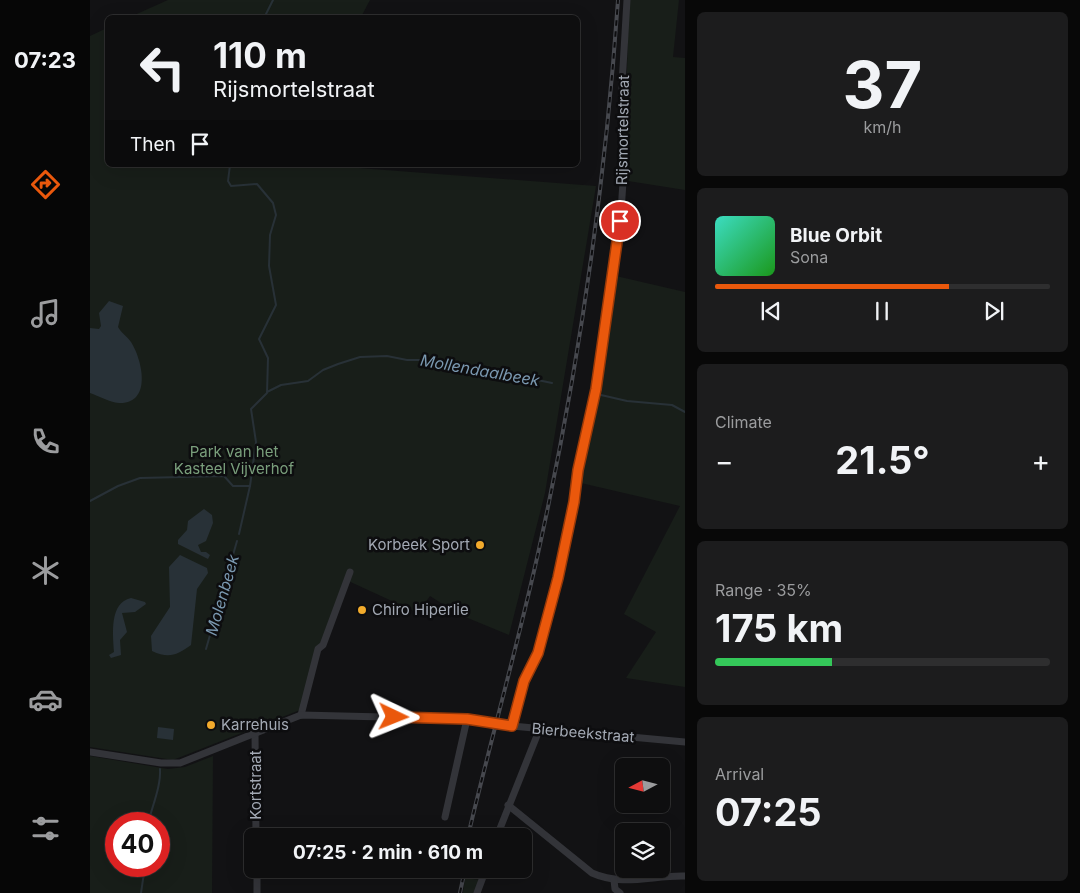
<!DOCTYPE html>
<html lang="en">
<head>
<meta charset="utf-8">
<style>
  body { margin:0; font-family:Inter,sans-serif; background:#1c1c1d; color:#f1f3f6; height:100vh; display:flex; flex-direction:column; font-size:19px; white-space:nowrap }
  * { box-sizing:border-box; margin:0 }
  p { font-size:16px; color:#9b9c9e }
  .icon { flex:none; width:28px; height:28px; fill:none; stroke:currentColor; stroke-width:2; stroke-linecap:round; stroke-linejoin:round }
  .map { position:relative; flex:1; overflow:hidden }
  .details { display:flex; flex-direction:column; gap:12px; padding:12px; background:#080808; width:395px }
  .details>* { flex:none }
  .hud { position:absolute; left:15px; top:15px; width:475px; height:152px; border-radius:8px; box-shadow:0 5px 20px #0002,0 0 0 1px #2e2e2f; background:#0e0e0f; color:#f1f3f6; overflow:hidden }
  .needle { width:32px; rotate:263deg }
  .controls { position:absolute; left:525px; top:758px; display:grid; gap:10px }
  .controls a { display:grid; place-items:center; width:55px; height:55px; border-radius:8px; background:#0e0e0f; box-shadow:0 5px 20px #0002,0 0 0 1px #2e2e2f; font-size:25px }
  .speed { position:absolute; left:15px; top:812px; display:flex; gap:10px; font-size:25px; font-weight:700; text-align:center }
  .speed>* { display:grid; place-content:center; width:65px; height:65px; border-radius:50%; background:#0e0e0f; box-shadow:0 5px 20px #0002,0 0 0 1px #2e2e2f; line-height:1 }
  .speed .limit { border:8px solid #d22; background:#fff; color:#111 }
  .pin { position:absolute; display:grid; place-items:center; width:42px; height:42px; color:#fff; margin:-21px; border:2px solid #fff; border-radius:50%; box-shadow:0 1px 5px #0007 }
  .me { position:absolute; width:55px; margin:-28px; rotate:92deg; stroke-linejoin:round; filter:drop-shadow(0 0 4px #0008) }
  .turn { display:flex; align-items:center; gap:18px; height:105px; padding:0 25px; font-size:22px }
  .turn .icon { width:65px; height:65px; stroke-width:2.5 }
  .turn b { display:block; font-size:35px; line-height:42px }
  .then { display:flex; align-items:center; height:48px; padding:0 25px; background:#0003; gap:10px; font-size:19px }
  .big { font-size:38px; font-weight:700; line-height:1.1 }
  .details .tile { flex:1; display:flex; flex-direction:column; justify-content:center; gap:8px; min-width:0; padding:0 18px; border-radius:8px; background:#1c1c1d }
  .details .dial { align-items:center; gap:0 }
  .dial b { font-size:65px; line-height:1 }
  .song { display:flex; align-items:center; gap:15px }
  .cover { width:60px; height:60px; border-radius:8px; background:linear-gradient(135deg,hsl(170 70% 55%),hsl(120 70% 35%)) }
  .played { height:5px; border-radius:2px; background:linear-gradient(90deg,#ea580c 70%,#2e2e2f 70%) }
  .keys { display:flex; justify-content:space-around; direction:ltr }
  .heat { display:flex; justify-content:space-between; align-items:center; font-size:28px; direction:ltr }
  .charge { height:8px; border-radius:4px; background:linear-gradient(90deg,#34c759 35%,#2e2e2f 0) }
  .trip { position:absolute; left:154px; top:828px; width:288px; height:50px; border-radius:8px; background:#0e0e0f; box-shadow:0 5px 20px #0002,0 0 0 1px #2e2e2f; font-weight:700; line-height:50px; text-align:center }
  main { display:flex; flex:1; min-height:0 }
  .dock { display:flex; flex-direction:column; width:90px; justify-content:space-around; align-items:center; background:#060606; color:#9b9c9e }
  .dock .icon { width:35px; height:35px }
  .dock .active { color:#ea580c }
  .dock b { font-size:22px; color:#f1f3f6 }
  .map>svg:first-child { display:block }
  .green { fill:#181e19; fill-rule:evenodd }
  .water { fill:#283137 }
  .lines { fill:none; stroke-linecap:round; stroke-linejoin:round }
  .stream { stroke:#283137; stroke-width:2 }
  .minor { stroke:#333439; stroke-width:7 }
  .rail-casing { stroke:#46484e; stroke-width:4 }
  .rail { stroke:#0d0d0f; stroke-width:2; stroke-dasharray:5.5; stroke-linecap:butt }
  .route-casing { stroke:#983908; stroke-width:12 }
  .route { stroke:#ea580c; stroke-width:9 }
  .poi-dot { fill:#f2ab2c; stroke:#0d0d0f; stroke-width:2 }
  .labels { text-anchor:middle; stroke-width:5; stroke-linejoin:round; paint-order:stroke }
  .street-label { font-size:15px; fill:#a3a9b4; stroke:#0d0d0f }
  .park-label { font-size:15px; fill:#7a9f7c; stroke:#0d0d0f }
  .poi-label { font-size:15px; fill:#a3a9b4; stroke:#0d0d0f; text-anchor:start }
  .water-label { font-size:16px; font-style:italic; fill:#7a98b0; stroke:#0d0d0f }
</style>
</head>
<body>
<main>
<nav class="dock">
<b>07:23</b>
<svg class="icon active" aria-label="directions" viewBox="0 0 24 24"><path d="M12 3l9 9-9 9-9-9zM9 14v-3h6M13 9l2 2-2 2"/></svg>
<svg class="icon" aria-label="music" viewBox="0 0 24 24"><path d="M9 18V5l10-2v13"/><circle cx="6" cy="18" r="3"/><circle cx="16" cy="16" r="3"/></svg>
<svg class="icon" aria-label="phone" viewBox="0 0 24 24"><path d="M5 4h4l2 5-3 2q2 4 5 5l2-3 5 2v4C11 20 4 13 5 4z"/></svg>
<svg class="icon" aria-label="climate" viewBox="0 0 24 24"><path d="M12 3v18M4 7l16 10M4 17L20 7"/></svg>
<svg class="icon" aria-label="car" viewBox="0 0 24 24"><path d="M5 17H2v-5l4-1 3-4h7l3 4 3 1v5h-3M9 17h6M6 11h13"/><circle cx="7" cy="17" r="2"/><circle cx="17" cy="17" r="2"/></svg>
<svg class="icon" aria-label="filters" viewBox="0 0 24 24"><path d="M4 7h16M4 17h16"/><circle cx="9" cy="7" r="2"/><circle cx="15" cy="17" r="2"/></svg>
</nav>
<div class="map">
<svg width="595" height="893" viewBox="0 0 595 893">
  <rect width="100%" height="100%" fill="#121214"/>
  <g class="green">
    <polygon points="78,0 280,0 271,17 40,17"/>
    <polygon points="539,0 589,0 583,57 595,58 595,190 538,181 534,176"/>
    <polygon points="17,28 18,165 269,165 269,168 506,186 455,493 419,635 368,614 340,596 328,613 254,579 210,710 83,760 0,747 0,36"/>
    <polygon points="526,276 595,292 595,687 536,678 566,632 534,614 590,506 491,483"/>
    <path d="M0 756 78 769 95 767 123 756 122 893H0ZM26 824H69V866H26Z"/>
    <polygon points="375,878 390,880 385,893 373,893"/>
  </g>
  <g class="water">
    <path d="M19 301 33 306 28 327C31 333 37 336 41 342 52 359 63 404 29 403 19 402 9 396 0 393V328L9 329 11 326 9 313Z"/>
    <polygon points="114,509 122,515 123,523 116,541 108,545 111,552 116,552 120,555 118,559 88,544 88,540 97,530 98,521"/>
    <path d="M90 555 117 568 118 573 107 589 101 645C87 655 79 659 62 651L61 636 80 607 79 567Z"/>
    <path d="M41 598 55 602 56 604 45 612 32 613 37 632 30 640 31 655 21 658 19 655 24 652C23 634 19 603 41 598Z"/>
    <polygon points="68,727 84,729 83,740 67,738"/>
  </g>
  <g class="lines">
    <g class="stream">
      <polyline points="174,18 183,0"/>
      <polyline points="140,165 138,181 141,186 167,184 183,203 186,215 180,235 179,266 186,305 169,339 178,358 177,393 161,409 166,442 160,486 149,534"/>
      <polyline points="177,392 191,385 218,381 233,370 248,364 270,357 297,356 317,360 351,360 462,383"/>
      <polyline points="511,395 537,401 582,405 595,412"/>
      <polyline points="0,501 28,486 50,478 134,476 143,486 160,486"/>
      <polyline points="116,649 147,541"/>
      <path d="M58 824C62 806 71 787 70 769"/>
      <polyline points="51,893 55,866"/>
    </g>
    <g class="minor">
      <polyline points="211,715 228,649 233,645 260,572"/>
      <polyline points="422,726 434,681 448,653 468,578 506,389 529,241 533,182 532,84 537,0"/>
      <polyline points="165,733 166,836"/>
      <polyline points="0,752 71,763 90,763 211,715 377,719 422,726 595,742"/>
      <path d="M418 805 502 873C533 887 563 875 595 876"/>
      <polyline points="355,817 377,719"/>
      <polyline points="407,836 450,728"/>
      <polyline points="167,869 167,893"/>
      <polyline points="524,880 525,889 530,893"/>
      <polyline points="387,893 396,869"/>
    </g>
    <g class="rail-casing">
      <g id="rail">
        <path d="M378 836C400 743 426 651 447 558 488 374 515 188 528 0"/>
        <polyline points="370,893 375,869"/>
      </g>
    </g>
    <use href="#rail" class="rail"/>
  </g>
  <g class="lines">
    <g class="route-casing">
      <polyline id="route" points="304,717 377,719 422,726 434,681 448,653 468,578 484,502 488,470 506,389 530,221"/>
    </g>
    <use href="#route" class="route"/>
  </g>
  <g class="poi-dot">
    <circle cx="390" cy="545" r="5"/>
    <circle cx="272" cy="610" r="5"/>
    <circle cx="121" cy="725" r="5"/>
  </g>
  <g class="labels">
    <g class="street-label">
      <text transform="translate(533 130) rotate(-89)" y="5">Rijsmortelstraat</text>
      <text transform="translate(493 733) rotate(5)" y="5">Bierbeekstraat</text>
      <text transform="translate(166 785) rotate(-90)" y="5">Kortstraat</text>
    </g>
    <g class="park-label">
      <text x="144" y="457">Park van het<tspan x="144" dy="17">Kasteel Vijverhof</tspan></text>
    </g>
    <g class="poi-label">
      <text x="380" y="550" text-anchor="end">Korbeek Sport</text>
      <text x="282" y="615">Chiro Hiperlie</text>
      <text x="131" y="730">Karrehuis</text>
    </g>
    <g class="water-label">
      <text transform="translate(390 370) rotate(10)" y="6">Mollendaalbeek</text>
      <text transform="translate(132 595) rotate(-74)" y="6">Molenbeek</text>
    </g>
  </g>
</svg>
<div class="controls">
<a><svg class="needle" viewBox="-14 -14 28 28"><path d="M0-13l5 13h-10z" fill="#e53935"/><path d="M0 13l5-13h-10z" fill="#9b9c9e"/></svg></a>
<a><svg class="icon" aria-label="layers" viewBox="0 0 24 24"><path d="M12 4l9 5-9 5-9-5zM3 14l9 5 9-5"/></svg></a>
</div>
<div class="speed"><div class="limit">40</div></div>
<div class="pin" style="left:530px;top:221px;background:#d93025"><svg class="icon" aria-label="arrive" viewBox="0 0 24 24"><path d="M6 21V4h12l-3 4 3 4H6"/></svg></div>
<svg class="me" style="left:304px;top:717px" viewBox="-20 -20 40 40"><path d="M0-17L14 15 0 8-14 15z" fill="#ea580c" stroke="#fff" stroke-width="4"/></svg>
<div class="trip">07:25 · 2 min · 610 m</div>
<div class="hud">
<div class="turn"><svg class="icon" aria-label="left" viewBox="0 0 24 24"><path d="M17 20v-9H6M10 6l-5 5 5 5"/></svg><div><b>110 m</b>Rijsmortelstraat</div></div>
<div class="then">Then<svg class="icon" aria-label="arrive" viewBox="0 0 24 24"><path d="M6 21V4h12l-3 4 3 4H6"/></svg></div>
</div>
</div>
<section class="details">
<div class="tile dial"><b>37</b><p>km/h</p></div>
<div class="tile">
<div class="song"><i class="cover"></i><div><b>Blue Orbit</b><p>Sona</p></div></div>
<div class="played"></div>
<div class="keys"><svg class="icon" aria-label="previous" viewBox="0 0 24 24"><path d="M18 5L8 12l10 7zM5 5v14"/></svg><svg class="icon" aria-label="pause" viewBox="0 0 24 24"><path d="M8 5v14M16 5v14"/></svg><svg class="icon" aria-label="next" viewBox="0 0 24 24"><path d="M6 5l10 7-10 7zM19 5v14"/></svg></div>
</div>
<div class="tile"><p>Climate</p>
<div class="heat"><a>−</a><b class="big">21.5°</b><a>+</a></div>
</div>
<div class="tile"><p>Range · 35%</p><b class="big">175 km</b><div class="charge"></div></div>
<div class="tile"><p>Arrival</p><b class="big">07:25</b></div>
</section>
</main>
</body>
</html>
